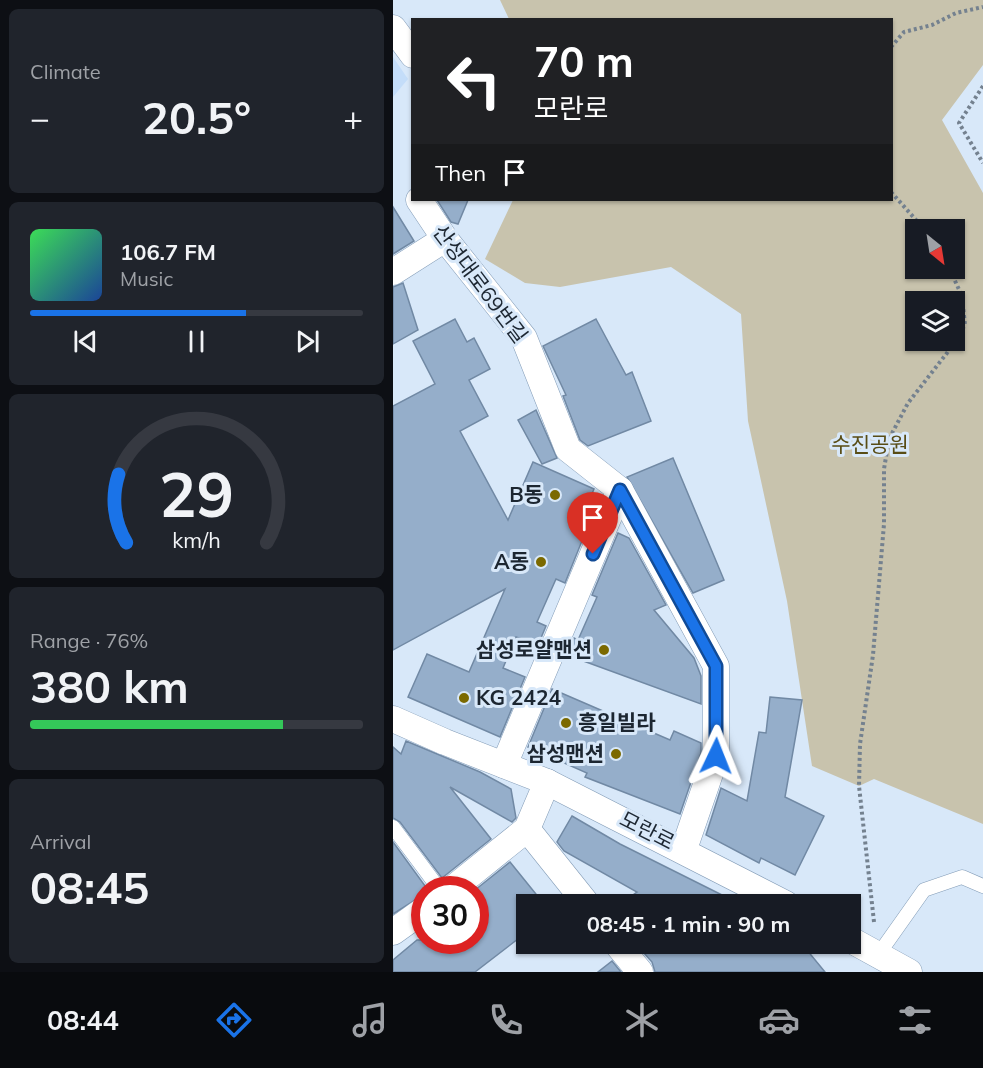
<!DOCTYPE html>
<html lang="en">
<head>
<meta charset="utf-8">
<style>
  body { margin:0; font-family:Mulish,"Noto Sans KR",sans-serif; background:#20242c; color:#f1f3f6; height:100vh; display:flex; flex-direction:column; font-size:22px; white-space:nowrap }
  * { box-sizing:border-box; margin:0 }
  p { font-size:20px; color:#9ea1a6 }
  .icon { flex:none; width:33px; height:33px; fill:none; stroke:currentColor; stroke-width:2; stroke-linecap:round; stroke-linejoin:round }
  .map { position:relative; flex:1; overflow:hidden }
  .sheet { display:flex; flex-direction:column; gap:9px; padding:9px; background:#0d0f14; width:393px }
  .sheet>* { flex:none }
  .banner { position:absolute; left:18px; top:18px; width:482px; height:183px; border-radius:0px; box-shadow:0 2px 4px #0004; background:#202124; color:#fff; overflow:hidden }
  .needle { width:39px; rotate:150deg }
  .fabs { position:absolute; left:512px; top:219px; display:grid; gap:12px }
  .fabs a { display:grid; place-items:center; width:60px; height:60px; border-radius:0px; background:#171b24; box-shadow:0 2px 4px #0004; font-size:30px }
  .speed { position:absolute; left:18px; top:876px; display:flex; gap:12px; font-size:30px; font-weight:700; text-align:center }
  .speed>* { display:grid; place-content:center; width:78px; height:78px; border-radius:50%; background:#171b24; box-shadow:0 2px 4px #0004; line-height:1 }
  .speed .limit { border:9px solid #d22; background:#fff; color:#111 }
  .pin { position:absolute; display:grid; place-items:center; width:51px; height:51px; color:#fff; margin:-62px -26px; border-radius:50% 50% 50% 0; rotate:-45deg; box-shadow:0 0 6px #0007 }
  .pin .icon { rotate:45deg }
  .me { position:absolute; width:66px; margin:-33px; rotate:2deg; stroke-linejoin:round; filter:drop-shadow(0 0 4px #0008) }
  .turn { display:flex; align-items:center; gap:21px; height:126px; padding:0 24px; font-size:27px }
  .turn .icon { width:78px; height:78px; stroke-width:2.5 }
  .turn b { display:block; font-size:42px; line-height:51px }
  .then { display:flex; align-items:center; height:57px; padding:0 24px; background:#0003; gap:12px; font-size:22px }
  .big { font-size:45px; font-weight:700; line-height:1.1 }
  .sheet .card { flex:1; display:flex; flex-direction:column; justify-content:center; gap:9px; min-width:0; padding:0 21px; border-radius:9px; background:#20242c }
  .sheet .dial { align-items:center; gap:0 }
  .dial svg { height:156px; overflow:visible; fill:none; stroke:#363941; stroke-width:7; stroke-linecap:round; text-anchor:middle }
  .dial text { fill:#f1f3f6; stroke:none }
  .song { display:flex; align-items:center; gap:18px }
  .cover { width:72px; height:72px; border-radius:9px; background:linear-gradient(135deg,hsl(130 70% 55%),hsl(220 70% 35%)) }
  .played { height:6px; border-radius:3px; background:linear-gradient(90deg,#1a73e8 65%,#363941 65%) }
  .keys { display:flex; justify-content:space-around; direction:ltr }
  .heat { display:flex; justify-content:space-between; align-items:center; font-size:33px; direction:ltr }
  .charge { height:9px; border-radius:4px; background:linear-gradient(90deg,#34c759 76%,#363941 0) }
  .trip { position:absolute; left:123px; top:894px; width:345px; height:60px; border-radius:0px; background:#171b24; box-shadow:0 2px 4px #0004; font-weight:700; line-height:60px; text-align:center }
  .tabs { display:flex; height:96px; justify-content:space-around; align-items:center; background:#090b0e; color:#9ea1a6 }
  .tabs .icon { width:42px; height:42px }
  .tabs .active { color:#1a73e8 }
  .tabs b { font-size:27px; color:#f1f3f6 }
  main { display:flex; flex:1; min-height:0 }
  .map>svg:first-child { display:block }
  .built { fill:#c4ddf9 }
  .green { fill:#c8c3ad; fill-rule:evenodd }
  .building { fill:#95aeca; stroke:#7189a4; stroke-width:1.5 }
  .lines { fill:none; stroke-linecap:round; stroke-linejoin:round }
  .service-casing { stroke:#839cb7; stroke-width:15 }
  .minor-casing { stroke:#839cb7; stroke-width:27 }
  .path { stroke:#74818f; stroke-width:4; stroke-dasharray:3 3; stroke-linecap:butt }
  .service { stroke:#fff; stroke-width:14 }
  .minor { stroke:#fff; stroke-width:26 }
  .route-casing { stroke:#114b97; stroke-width:15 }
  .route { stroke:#1a73e8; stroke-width:10 }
  .poi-dot { fill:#7b6900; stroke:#d8e8f9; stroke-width:2 }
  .labels { text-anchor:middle; stroke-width:6; stroke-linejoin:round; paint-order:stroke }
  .street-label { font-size:21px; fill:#1c2631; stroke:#d8e8f9 }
  .park-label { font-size:21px; fill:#584c15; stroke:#d8e8f9 }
  .poi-label { font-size:21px; font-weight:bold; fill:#1c2631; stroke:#d8e8f9; text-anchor:end }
</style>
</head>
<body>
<main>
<section class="sheet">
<div class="card"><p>Climate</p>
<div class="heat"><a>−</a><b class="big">20.5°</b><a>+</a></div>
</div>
<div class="card">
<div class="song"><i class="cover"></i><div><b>106.7 FM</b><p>Music</p></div></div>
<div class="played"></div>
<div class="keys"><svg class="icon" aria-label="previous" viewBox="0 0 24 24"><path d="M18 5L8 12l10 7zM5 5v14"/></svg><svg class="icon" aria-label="pause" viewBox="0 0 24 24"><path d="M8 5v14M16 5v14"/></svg><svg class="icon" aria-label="next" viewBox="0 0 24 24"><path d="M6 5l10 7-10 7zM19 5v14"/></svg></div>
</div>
<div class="card dial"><svg viewBox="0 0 100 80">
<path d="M14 69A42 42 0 1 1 86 69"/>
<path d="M14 69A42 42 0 0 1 10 34" stroke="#1a73e8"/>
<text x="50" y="56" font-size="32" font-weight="700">29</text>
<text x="50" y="72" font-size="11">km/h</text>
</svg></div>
<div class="card"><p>Range · 76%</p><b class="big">380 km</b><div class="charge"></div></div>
<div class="card"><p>Arrival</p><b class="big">08:45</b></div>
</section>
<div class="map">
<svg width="590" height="972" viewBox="0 0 590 972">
  <rect width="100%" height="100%" fill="#d8e8f9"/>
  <polygon class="built" points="0,57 15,79 0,97"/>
  <path class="green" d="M107 0H590V65L549 120 590 193V824L481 779 466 786 419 766 394 601 355 421 348 314 278 267 167 287 132 283 92 259 120 200H498V20L116 19ZM522 230H561V268H522ZM522 302H561V340H522Z"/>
  <g class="building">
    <polygon points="44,200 75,200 65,224 58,222"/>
    <polygon points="0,207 21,241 0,254"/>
    <polygon points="10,283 25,330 0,344 0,287"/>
    <polygon points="62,319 74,342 81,338 97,369 76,380 95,416 67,431 115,520 140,462 201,489 189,518 197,521 172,583 163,579 144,622 153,626 145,645 123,637 110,668 132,677 107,737 15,697 34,654 76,672 112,589 0,650 0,406 42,384 20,341"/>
    <polygon points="203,319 233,375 239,372 258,421 195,446 187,440 170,396 173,395 150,346"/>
    <polygon points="143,410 164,458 149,464 125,420"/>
    <polygon points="280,458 331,580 300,593 234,477"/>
    <polygon points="225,533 236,538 273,605 261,610 301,658 308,676 308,704 174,655 181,638 185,640 204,597 199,595"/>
    <polygon points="159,689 277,740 281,731 308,743 308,753 287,814 192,777 194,773 135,747"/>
    <polygon points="377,697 409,700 392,797 431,816 402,875 368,858 366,863 313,835 328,788 354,801 366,732 373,733"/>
    <polygon points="13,741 87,772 118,789 123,818 119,822 57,787 98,839 49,878 7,822 0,818 0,747 8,754"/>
    <polygon points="179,816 227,844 347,904 227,904 244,892 171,851 164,842"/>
    <polygon points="0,842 35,890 32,890 32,894 0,914"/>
    <polygon points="117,862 151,904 134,904 134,932 82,972 0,972 0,960 24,940 82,940 82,890"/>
    <polygon points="243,944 409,944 432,972 262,972 259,962"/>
    <polygon points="219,961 228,972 205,972"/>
  </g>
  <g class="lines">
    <g class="service-casing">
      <g id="service">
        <polyline points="0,827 47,890"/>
        <polyline points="485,955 531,890 569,877 590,886"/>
      </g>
    </g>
    <g class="minor-casing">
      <g id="minor">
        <polyline points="0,28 20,55"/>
        <polyline points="26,200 52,239 131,338 175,449 227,490 323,666 323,756 291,849"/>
        <polyline points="0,272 52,239"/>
        <polyline points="0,719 52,742 154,782 393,904"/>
        <polyline points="111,765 227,490"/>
        <polyline points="134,829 194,904"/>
        <polyline points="58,890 134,829 154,782"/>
        <polyline points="0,932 32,909"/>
        <polyline points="458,940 516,972"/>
        <polyline points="224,944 247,972"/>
      </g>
    </g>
    <g class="path">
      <polyline points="498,47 511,32 539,25 563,13 590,7"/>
      <polyline points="590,86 566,123 590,163"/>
      <polyline points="498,192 532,230"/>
      <polyline points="481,922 466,786 467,744 480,655 491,524 491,469 496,439 515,403 554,353 572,325 569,296 556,268"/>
    </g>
    <use href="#service" class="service"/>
    <use href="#minor" class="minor"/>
  </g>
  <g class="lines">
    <g class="route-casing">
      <polyline id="route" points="200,554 227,490 323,666 323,756"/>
    </g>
    <use href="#route" class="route"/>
  </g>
  <g class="poi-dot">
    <circle cx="162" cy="495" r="6"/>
    <circle cx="148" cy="562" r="6"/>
    <circle cx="211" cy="650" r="6"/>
    <circle cx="71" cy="698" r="6"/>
    <circle cx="173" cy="723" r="6"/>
    <circle cx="223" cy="754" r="6"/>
  </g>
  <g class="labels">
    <g class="street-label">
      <text transform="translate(87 284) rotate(53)" y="7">산성대로69번길</text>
      <text transform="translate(254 831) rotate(27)" y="7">모란로</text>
    </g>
    <g class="park-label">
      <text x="477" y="452">수진공원</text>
    </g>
    <g class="poi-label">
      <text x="150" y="502">B동</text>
      <text x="136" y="569">A동</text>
      <text x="199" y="657">삼성로얄맨션</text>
      <text x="83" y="705" text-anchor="start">KG 2424</text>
      <text x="185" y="730" text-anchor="start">흥일빌라</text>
      <text x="211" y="761">삼성맨션</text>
    </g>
  </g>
</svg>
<div class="fabs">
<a><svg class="needle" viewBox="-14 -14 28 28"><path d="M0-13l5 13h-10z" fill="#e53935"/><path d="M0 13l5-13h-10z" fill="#9ea1a6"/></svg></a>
<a><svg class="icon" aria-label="layers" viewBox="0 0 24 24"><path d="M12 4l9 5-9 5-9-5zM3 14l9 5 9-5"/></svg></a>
</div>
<div class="speed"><div class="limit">30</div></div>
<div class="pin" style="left:200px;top:554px;background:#d93025"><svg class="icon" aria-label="arrive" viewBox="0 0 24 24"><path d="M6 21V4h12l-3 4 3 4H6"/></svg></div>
<svg class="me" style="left:323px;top:756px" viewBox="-20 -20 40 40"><path d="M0-17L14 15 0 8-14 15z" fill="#1a73e8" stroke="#fff" stroke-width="4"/></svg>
<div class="trip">08:45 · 1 min · 90 m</div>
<div class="banner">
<div class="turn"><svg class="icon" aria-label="left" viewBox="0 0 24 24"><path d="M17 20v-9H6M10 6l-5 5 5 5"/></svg><div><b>70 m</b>모란로</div></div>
<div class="then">Then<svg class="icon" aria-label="arrive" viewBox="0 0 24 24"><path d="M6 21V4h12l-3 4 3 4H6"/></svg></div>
</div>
</div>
</main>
<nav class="tabs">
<b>08:44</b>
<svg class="icon active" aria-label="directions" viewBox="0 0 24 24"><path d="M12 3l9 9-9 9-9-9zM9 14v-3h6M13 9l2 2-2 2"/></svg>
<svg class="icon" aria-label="music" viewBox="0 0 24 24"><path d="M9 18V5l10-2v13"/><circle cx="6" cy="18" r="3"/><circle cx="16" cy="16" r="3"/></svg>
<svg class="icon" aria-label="phone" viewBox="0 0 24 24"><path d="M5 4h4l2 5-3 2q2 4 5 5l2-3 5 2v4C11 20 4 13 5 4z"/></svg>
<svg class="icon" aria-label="climate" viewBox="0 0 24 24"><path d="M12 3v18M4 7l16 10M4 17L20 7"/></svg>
<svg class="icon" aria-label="car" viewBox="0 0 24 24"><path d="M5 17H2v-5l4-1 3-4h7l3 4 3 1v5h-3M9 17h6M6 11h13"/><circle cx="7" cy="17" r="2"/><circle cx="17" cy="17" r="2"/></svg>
<svg class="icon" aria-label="filters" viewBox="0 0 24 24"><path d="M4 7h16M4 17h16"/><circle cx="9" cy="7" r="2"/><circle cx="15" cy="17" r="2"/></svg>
</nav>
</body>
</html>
